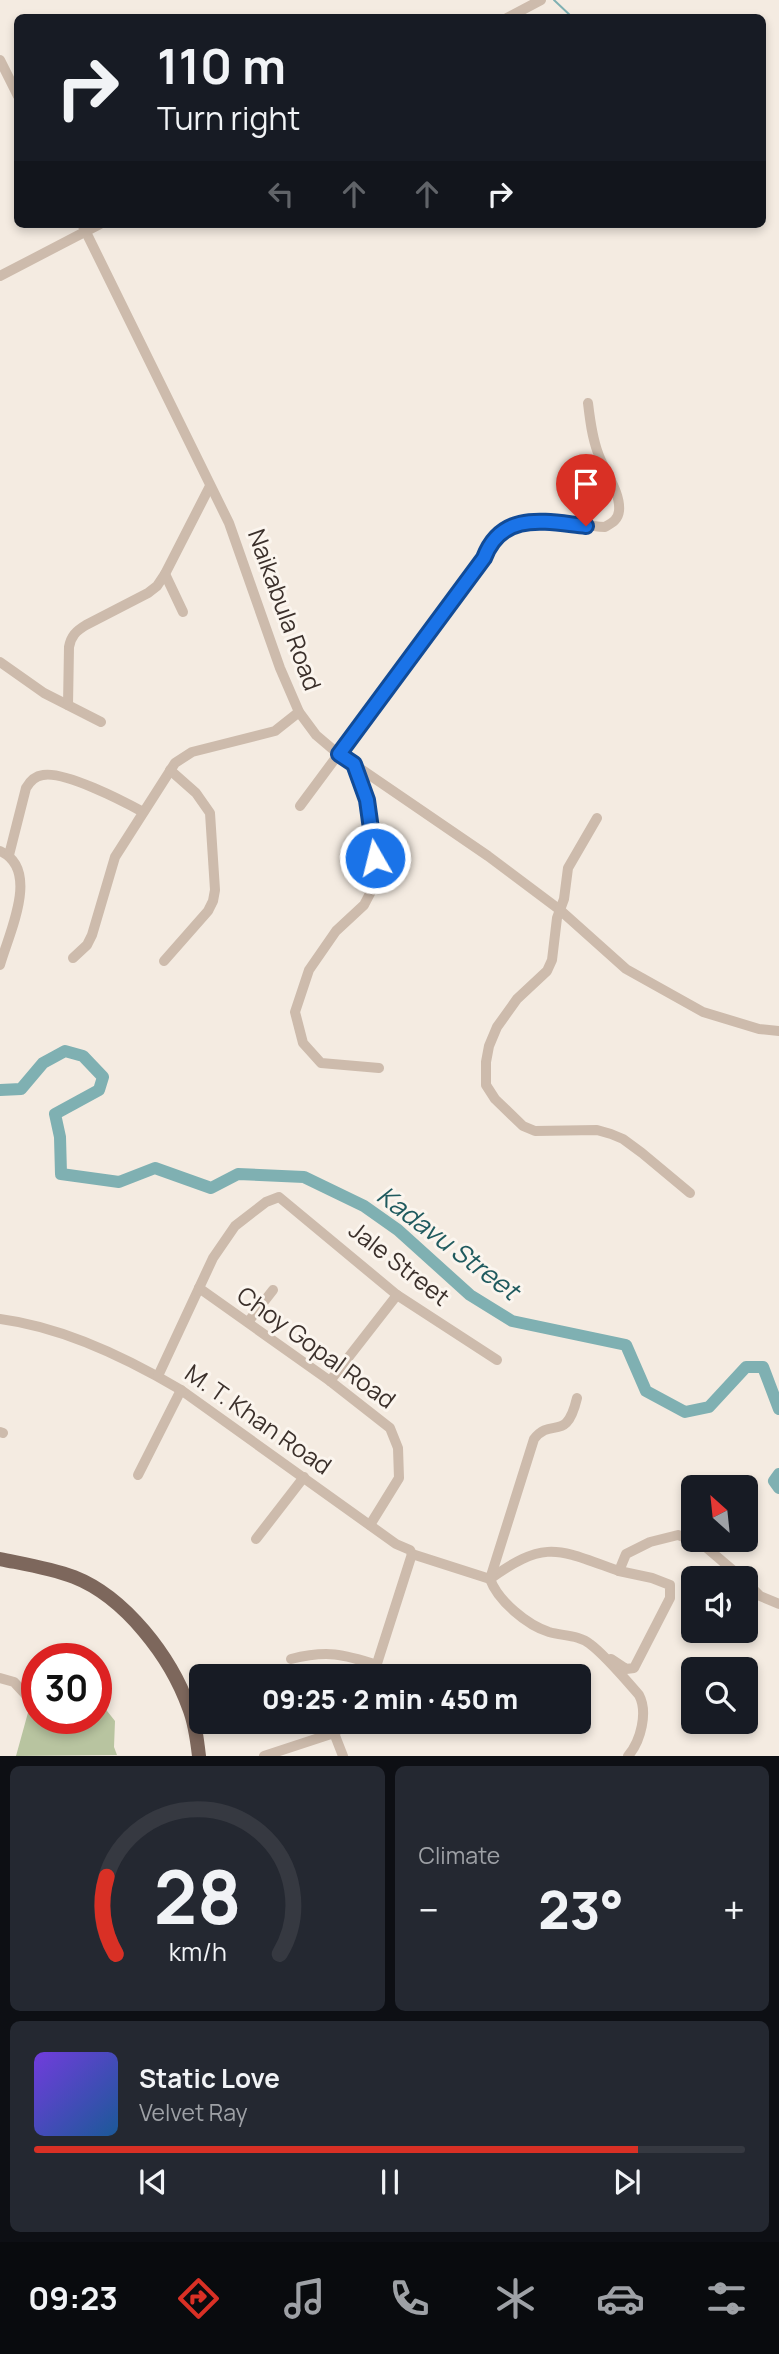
<!DOCTYPE html>
<html lang="en">
<head>
<meta charset="utf-8">
<style>
  body { margin:0; font-family:Manrope,sans-serif; background:#242831; color:#f1f3f6; height:100vh; display:flex; flex-direction:column; font-size:26px; white-space:nowrap }
  * { box-sizing:border-box; margin:0 }
  p { font-size:23px; color:#9ea1a6 }
  .icon { flex:none; width:38px; height:38px; fill:none; stroke:currentColor; stroke-width:2; stroke-linecap:round; stroke-linejoin:round }
  .map { position:relative; height:1756px; overflow:hidden }
  .sheet { display:flex; flex-direction:column; gap:10px; padding:10px; background:#0d0f14; flex:1 }
  .sheet>* { flex:none }
  .banner { position:absolute; left:14px; top:14px; width:752px; height:214px; border-radius:10px; box-shadow:0 4px 10px #0003; background:#171b24; color:#f1f3f6; overflow:hidden }
  .needle { width:46px; rotate:333deg }
  .controls { position:absolute; left:681px; top:1475px; display:grid; gap:14px }
  .controls a { display:grid; place-items:center; width:77px; height:77px; border-radius:10px; background:#171b24; box-shadow:0 4px 10px #0003; font-size:35px }
  .speed { position:absolute; left:21px; top:1643px; display:flex; gap:14px; font-size:35px; font-weight:700; text-align:center }
  .speed>* { display:grid; place-content:center; width:91px; height:91px; border-radius:50%; background:#171b24; box-shadow:0 4px 10px #0003; line-height:1 }
  .speed .limit { border:10px solid #d22; background:#fff; color:#111 }
  .pin { position:absolute; display:grid; place-items:center; width:60px; height:60px; color:#fff; margin:-72px -30px; border-radius:50% 50% 50% 0; rotate:-45deg; box-shadow:0 0 7px #0007 }
  .pin .icon { rotate:45deg }
  .me { position:absolute; width:77px; margin:-38px; rotate:352deg; stroke-linejoin:round; filter:drop-shadow(0 0 5px #0008) }
  .turn { display:flex; align-items:center; gap:24px; height:147px; padding:0 28px; font-size:32px }
  .turn .icon { width:91px; height:91px; stroke-width:2.5 }
  .turn b { display:block; font-size:49px; line-height:60px }
  .lanes { display:flex; align-items:center; height:66px; padding:0 28px; background:#0003; justify-content:center; gap:35px; direction:ltr }
  .lanes .off { opacity:.35 }
  .big { font-size:52px; font-weight:800; line-height:1.1 }
  .sheet .tile { flex:1; display:flex; flex-direction:column; justify-content:center; gap:10px; min-width:0; padding:0 24px; border-radius:10px; background:#242831 }
  .sheet .dial { align-items:center; gap:0 }
  .dial svg { height:182px; overflow:visible; fill:none; stroke:#363941; stroke-width:7; stroke-linecap:round; text-anchor:middle }
  .dial text { fill:#f1f3f6; stroke:none }
  .song { display:flex; align-items:center; gap:21px }
  .cover { width:84px; height:84px; border-radius:10px; background:linear-gradient(135deg,hsl(260 70% 55%),hsl(210 70% 35%)) }
  .played { height:7px; border-radius:4px; background:linear-gradient(90deg,#d93025 85%,#363941 85%) }
  .keys { display:flex; justify-content:space-around; direction:ltr }
  .heat { display:flex; justify-content:space-between; align-items:center; font-size:38px; direction:ltr }
  .sheet .tiles { flex:1; display:grid; gap:10px; grid-template-columns:1fr 1fr }
  .tile:last-child { grid-column:span 2 }
  .trip { position:absolute; left:189px; top:1664px; width:402px; height:70px; border-radius:10px; background:#171b24; box-shadow:0 4px 10px #0003; font-weight:800; line-height:70px; text-align:center }
  .menu { display:flex; height:112px; justify-content:space-around; align-items:center; background:#090b0e; color:#9ea1a6 }
  .menu .icon { width:49px; height:49px }
  .menu .on { color:#d93025 }
  .menu b { font-size:32px; color:#f1f3f6 }
  .map>svg:first-child { display:block }
  .green { fill:#b8c4a0 }
  .lines { fill:none; stroke-linecap:round; stroke-linejoin:round }
  .stream { stroke:#7fb0b2; stroke-width:2 }
  .river { stroke:#7fb0b2; stroke-width:12 }
  .minor { stroke:#cdbbac; stroke-width:10 }
  .major { stroke:#7d675c; stroke-width:14 }
  .route-casing { stroke:#114b97; stroke-width:18 }
  .route { stroke:#1a73e8; stroke-width:12 }
  .labels { text-anchor:middle; stroke-width:6; stroke-linejoin:round; paint-order:stroke }
  .street-label { font-size:24px; fill:#3b302b; stroke:#fbf5ee }
  .water-label { font-size:26px; font-style:italic; fill:#1f5a5e; stroke:#fbf5ee }
</style>
</head>
<body>
<div class="map">
<svg width="779" height="1756" viewBox="0 0 779 1756">
  <rect width="100%" height="100%" fill="#f4ebe1"/>
  <polygon class="green" points="37,1680 37,1718 96,1718 96,1697 115,1721 114,1747 117,1755 16,1756"/>
  <g class="lines">
    <polyline class="stream" points="554,0 573,18"/>
    <g class="river">
      <polyline points="0,1090 21,1089 43,1063 65,1051 83,1056 103,1077 99,1090 55,1114 60,1137 61,1174 119,1182 155,1168 211,1188 238,1174 304,1177 364,1206 398,1230 470,1295 512,1321 626,1345 646,1391 685,1412 709,1407 746,1367 763,1367 779,1409"/>
      <polyline points="779,1474 774,1481 779,1488"/>
    </g>
    <g class="minor">
      <polyline points="507,18 541,0"/>
      <polyline points="0,60 18,96"/>
      <polyline points="82,224 229,523 280,668 299,712 316,735 336,752 488,856 560,910 626,969 703,1012 759,1029 779,1031"/>
      <polyline points="0,276 100,224"/>
      <polyline points="165,574 183,612"/>
      <polyline points="0,662 44,693 101,722"/>
      <path d="M68 705 69 647C71 636 76 631 86 625L148 593 157 586 165 574 210 486"/>
      <polyline points="354,764 367,800 378,878 364,905 336,931 309,970 295,1012 303,1043 321,1063 379,1068"/>
      <path d="M300 806 484 558C504 504 560 525 605 527 612 523 618 520 619 511 621 492 604 471 598 453 592 437 590 420 588 403"/>
      <polyline points="597,818 568,868 564,899 557,918 552,960 547,971 517,999 497,1027 489,1046 486,1062 486,1085 495,1099 523,1126 535,1131 597,1130 611,1134 623,1139 642,1153 690,1193"/>
      <path d="M0 851C41 869 9 933 0 965"/>
      <path d="M9 855 26 788C30 781 35 776 43 775 65 771 123 801 143 812"/>
      <polyline points="73,958 87,945 92,935 115,857 175,763 192,752 275,731 299,712"/>
      <polyline points="164,961 208,911 213,901 215,890 210,813 196,793 170,770"/>
      <polyline points="199,1288 330,1381 390,1428 398,1448 399,1478 370,1525"/>
      <path d="M0 1319C62 1327 127 1358 181 1390L396 1544 410 1550 412 1554 490 1579C546 1539 557 1549 619 1571L626 1554 650 1542 678 1535 701 1543 742 1578"/>
      <polyline points="248,1322 273,1290"/>
      <polyline points="158,1376 213,1258 235,1226 266,1202 279,1197 397,1295 497,1360"/>
      <polyline points="330,1381 397,1295"/>
      <path d="M577 1398C566 1444 552 1416 534 1439L490 1579C498 1601 527 1625 549 1632 563 1636 579 1635 590 1644 605 1655 626 1680 639 1695 648 1712 641 1741 628 1756"/>
      <polyline points="0,1432 3,1433"/>
      <polyline points="138,1475 181,1390"/>
      <polyline points="256,1539 304,1477"/>
      <polyline points="746,1582 760,1596 779,1604"/>
      <path d="M291 1659C327 1650 343 1654 377 1665"/>
      <polyline points="611,1659 626,1669 634,1668 670,1598 670,1585 652,1578 619,1571"/>
      <polyline points="373,1676 412,1554"/>
      <polyline points="0,1678 14,1682 27,1696"/>
      <polyline points="334,1733 343,1756"/>
      <polyline points="264,1756 334,1733 348,1722"/>
    </g>
    <path class="major" d="M0 1559C24 1564 50 1568 74 1577 125 1597 171 1657 189 1708 195 1723 197 1739 199 1756"/>
  </g>
  <g class="lines">
    <g class="route-casing">
      <path id="route" d="M375 858 367 800 354 764 339 754 484 558C502 510 546 522 586 526"/>
    </g>
    <use href="#route" class="route"/>
  </g>
  <g class="labels">
    <g class="street-label">
      <text transform="translate(284 610) rotate(70)" y="8">Naikabula Road</text>
      <text transform="translate(399 1264) rotate(38)" y="8">Jale Street</text>
      <text transform="translate(316 1348) rotate(36)" y="8">Choy Gopal Road</text>
      <text transform="translate(258 1420) rotate(35)" y="8">M. T. Khan Road</text>
    </g>
    <g class="water-label">
      <text transform="translate(448 1243) rotate(37)" y="9">Kadavu Street</text>
    </g>
  </g>
</svg>
<div class="controls">
<a><svg class="needle" viewBox="-14 -14 28 28"><path d="M0-13l5 13h-10z" fill="#e53935"/><path d="M0 13l5-13h-10z" fill="#9ea1a6"/></svg></a>
<a><svg class="icon" aria-label="sound" viewBox="0 0 24 24"><path d="M4 9h4l5-4v14l-5-4H4zM17 9q2 3 0 6"/></svg></a>
<a><svg class="icon" aria-label="search" viewBox="0 0 24 24"><circle cx="10" cy="10" r="6"/><path d="M15 15l6 6"/></svg></a>
</div>
<div class="speed"><div class="limit">30</div></div>
<div class="pin" style="left:586px;top:526px;background:#d93025"><svg class="icon" aria-label="arrive" viewBox="0 0 24 24"><path d="M6 21V4h12l-3 4 3 4H6"/></svg></div>
<svg class="me" style="left:375px;top:858px" viewBox="-20 -20 40 40"><circle r="17" fill="#1a73e8" stroke="#fff" stroke-width="3"/><path d="M0-11L8 9 0 5-8 9z" fill="#fff"/></svg>
<div class="trip">09:25 · 2 min · 450 m</div>
<div class="banner">
<div class="turn"><svg class="icon" aria-label="right" viewBox="0 0 24 24"><path d="M7 20v-9h11M14 6l5 5-5 5"/></svg><div><b>110 m</b>Turn right</div></div>
<div class="lanes"><svg class="icon off" aria-label="left" viewBox="0 0 24 24"><path d="M17 20v-9H6M10 6l-5 5 5 5"/></svg><svg class="icon off" aria-label="ahead" viewBox="0 0 24 24"><path d="M12 20V5M6 11l6-6 6 6"/></svg><svg class="icon off" aria-label="ahead" viewBox="0 0 24 24"><path d="M12 20V5M6 11l6-6 6 6"/></svg><svg class="icon" aria-label="right" viewBox="0 0 24 24"><path d="M7 20v-9h11M14 6l5 5-5 5"/></svg></div>
</div>
</div>
<section class="sheet">
<div class="tiles">
<div class="tile dial"><svg viewBox="0 0 100 80">
<path d="M14 69A42 42 0 1 1 86 69"/>
<path d="M14 69A42 42 0 0 1 10 35" stroke="#d93025"/>
<text x="50" y="56" font-size="32" font-weight="700">28</text>
<text x="50" y="72" font-size="11">km/h</text>
</svg></div>
<div class="tile"><p>Climate</p>
<div class="heat"><a>−</a><b class="big">23°</b><a>+</a></div>
</div>
<div class="tile">
<div class="song"><i class="cover"></i><div><b>Static Love</b><p>Velvet Ray</p></div></div>
<div class="played"></div>
<div class="keys"><svg class="icon" aria-label="previous" viewBox="0 0 24 24"><path d="M18 5L8 12l10 7zM5 5v14"/></svg><svg class="icon" aria-label="pause" viewBox="0 0 24 24"><path d="M8 5v14M16 5v14"/></svg><svg class="icon" aria-label="next" viewBox="0 0 24 24"><path d="M6 5l10 7-10 7zM19 5v14"/></svg></div>
</div>
</div>
</section>
<nav class="menu">
<b>09:23</b>
<svg class="icon on" aria-label="directions" viewBox="0 0 24 24"><path d="M12 3l9 9-9 9-9-9zM9 14v-3h6M13 9l2 2-2 2"/></svg>
<svg class="icon" aria-label="music" viewBox="0 0 24 24"><path d="M9 18V5l10-2v13"/><circle cx="6" cy="18" r="3"/><circle cx="16" cy="16" r="3"/></svg>
<svg class="icon" aria-label="phone" viewBox="0 0 24 24"><path d="M5 4h4l2 5-3 2q2 4 5 5l2-3 5 2v4C11 20 4 13 5 4z"/></svg>
<svg class="icon" aria-label="climate" viewBox="0 0 24 24"><path d="M12 3v18M4 7l16 10M4 17L20 7"/></svg>
<svg class="icon" aria-label="car" viewBox="0 0 24 24"><path d="M5 17H2v-5l4-1 3-4h7l3 4 3 1v5h-3M9 17h6M6 11h13"/><circle cx="7" cy="17" r="2"/><circle cx="17" cy="17" r="2"/></svg>
<svg class="icon" aria-label="filters" viewBox="0 0 24 24"><path d="M4 7h16M4 17h16"/><circle cx="9" cy="7" r="2"/><circle cx="15" cy="17" r="2"/></svg>
</nav>
</body>
</html>
